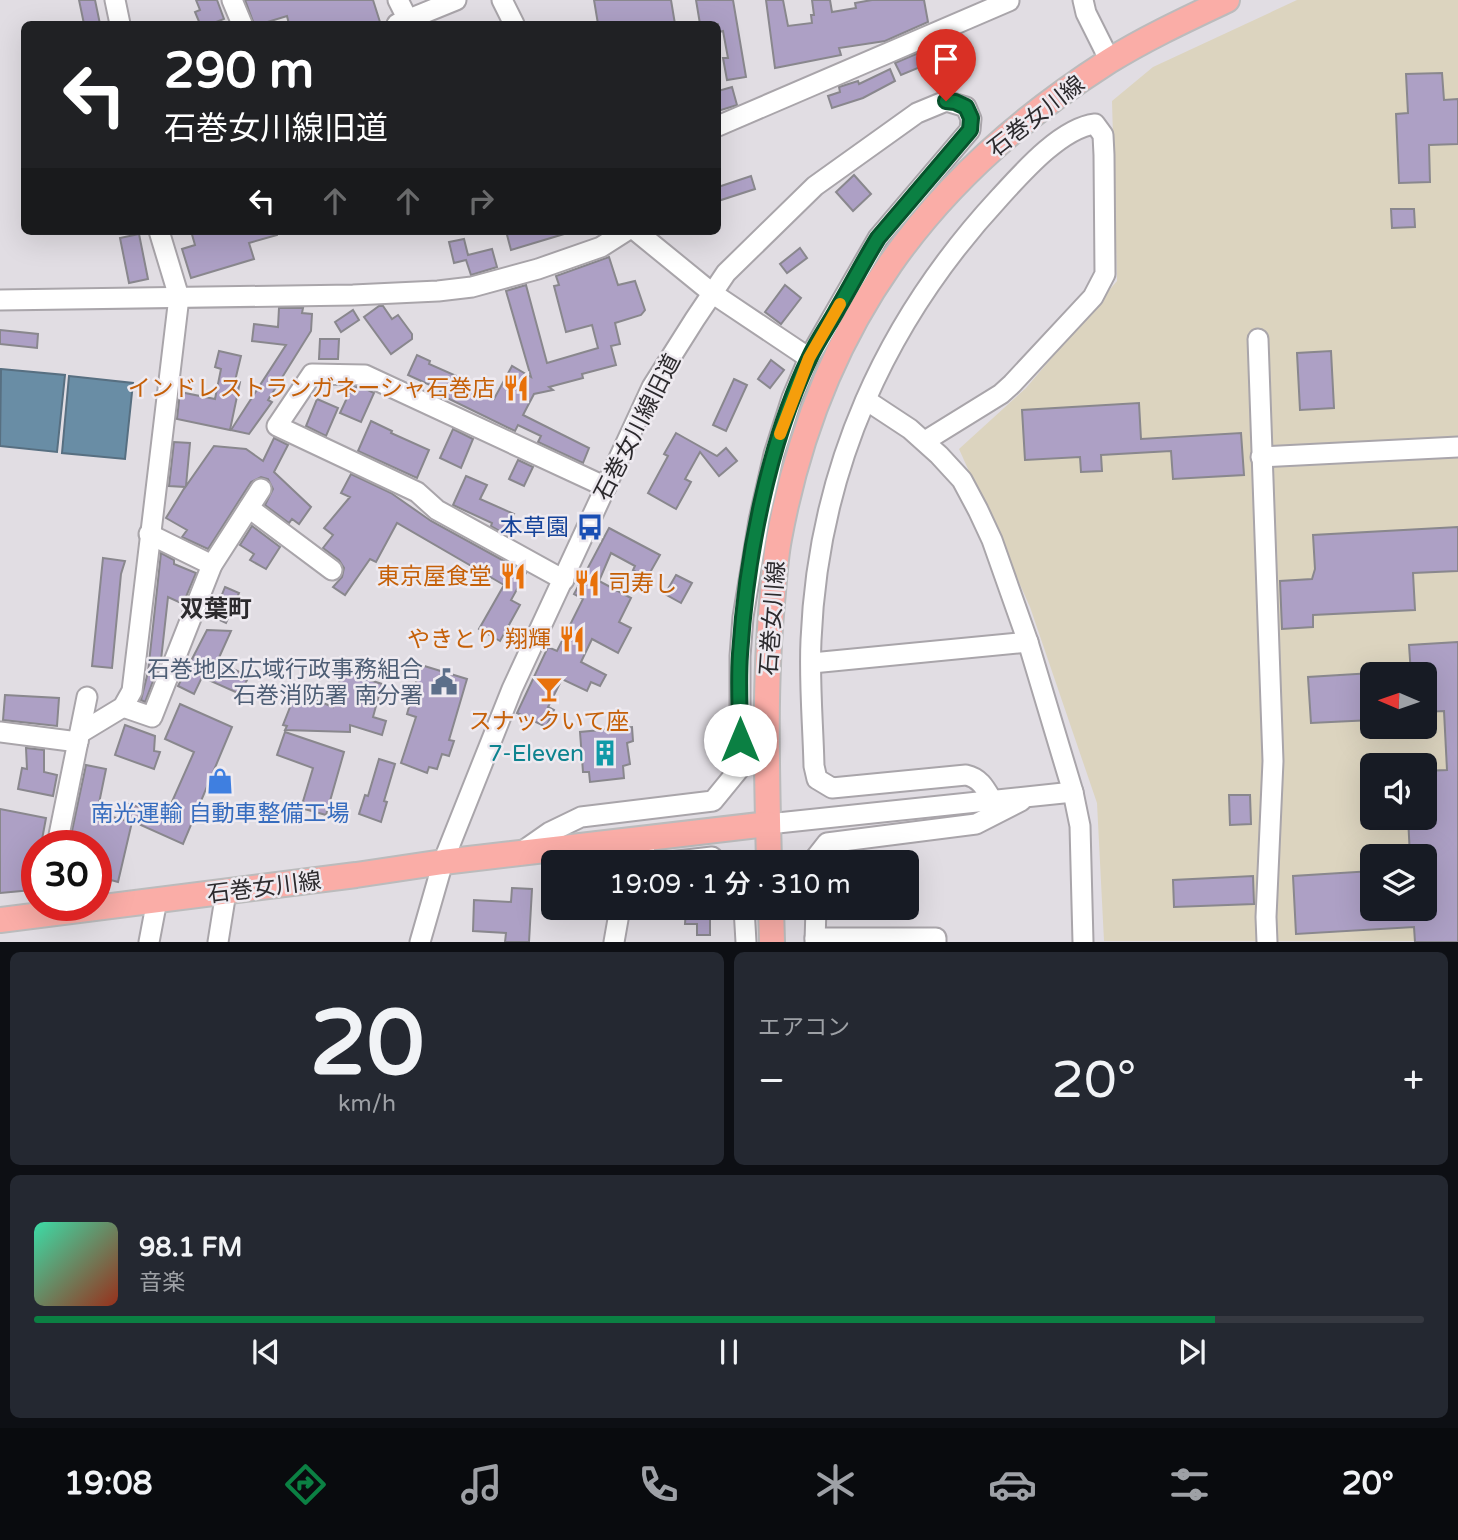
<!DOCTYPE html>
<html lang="ja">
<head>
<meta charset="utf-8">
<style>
  body { margin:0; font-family:"Varela Round","Noto Sans JP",sans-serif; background:#242831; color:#f1f3f6; height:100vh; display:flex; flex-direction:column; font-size:26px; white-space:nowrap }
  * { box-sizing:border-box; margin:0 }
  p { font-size:23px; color:#9ea1a6 }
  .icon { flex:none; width:38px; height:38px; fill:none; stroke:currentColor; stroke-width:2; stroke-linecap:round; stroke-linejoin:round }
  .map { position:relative; height:942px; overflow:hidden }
  .panel { display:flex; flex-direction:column; gap:10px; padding:10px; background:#0d0f14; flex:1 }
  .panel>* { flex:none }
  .guide { position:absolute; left:21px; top:21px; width:700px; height:214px; border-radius:10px; box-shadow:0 7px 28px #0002; background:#202124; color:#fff; overflow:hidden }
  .needle { width:46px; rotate:272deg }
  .buttons { position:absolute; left:1360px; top:662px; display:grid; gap:14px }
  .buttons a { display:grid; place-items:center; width:77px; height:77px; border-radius:10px; background:#171b24; box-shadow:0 7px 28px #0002; font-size:35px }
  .speed { position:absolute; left:21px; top:830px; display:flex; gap:14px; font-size:35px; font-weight:700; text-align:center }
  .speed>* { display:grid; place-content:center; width:91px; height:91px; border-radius:50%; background:#171b24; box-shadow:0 7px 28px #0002; line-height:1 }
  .speed .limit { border:10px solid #d22; background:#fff; color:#111 }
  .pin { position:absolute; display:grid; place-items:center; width:60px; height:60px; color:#fff; margin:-72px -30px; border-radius:50% 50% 50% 0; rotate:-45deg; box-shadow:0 0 7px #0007 }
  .pin .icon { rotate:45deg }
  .me { position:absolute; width:77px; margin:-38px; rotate:0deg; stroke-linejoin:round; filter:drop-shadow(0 0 5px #0008) }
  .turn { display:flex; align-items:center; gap:24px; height:147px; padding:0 28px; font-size:32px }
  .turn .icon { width:91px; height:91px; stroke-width:2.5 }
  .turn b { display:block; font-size:49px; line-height:60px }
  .lanes { display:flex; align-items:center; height:66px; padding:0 28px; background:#0003; justify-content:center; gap:35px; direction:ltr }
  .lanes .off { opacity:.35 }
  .big { font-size:52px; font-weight:600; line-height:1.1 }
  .panel .card { flex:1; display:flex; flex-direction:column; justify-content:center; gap:10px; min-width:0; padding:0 24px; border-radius:10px; background:#242831 }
  .panel .dial { align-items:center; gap:0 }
  .dial b { font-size:91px; line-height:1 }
  .song { display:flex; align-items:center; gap:21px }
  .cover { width:84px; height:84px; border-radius:10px; background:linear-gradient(135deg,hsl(160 70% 55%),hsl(10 70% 35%)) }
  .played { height:7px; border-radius:4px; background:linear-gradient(90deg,#0b8043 85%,#363941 85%) }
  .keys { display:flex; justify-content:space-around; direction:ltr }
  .heat { display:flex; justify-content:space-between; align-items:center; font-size:38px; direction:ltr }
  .panel .tiles { flex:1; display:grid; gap:10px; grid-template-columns:1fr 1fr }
  .card:last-child { grid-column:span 2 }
  .trip { position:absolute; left:541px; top:850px; width:378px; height:70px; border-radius:10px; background:#171b24; box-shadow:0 7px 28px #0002; font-weight:600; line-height:70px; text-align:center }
  .dock { display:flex; height:112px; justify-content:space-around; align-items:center; background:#090b0e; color:#9ea1a6 }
  .dock .icon { width:49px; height:49px }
  .dock .current { color:#0b8043 }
  .dock b { font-size:32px; color:#f1f3f6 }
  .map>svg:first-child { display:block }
  .industrial { fill:#dcd4bf; fill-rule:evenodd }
  .water { fill:#698da5; stroke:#576f81; stroke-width:2 }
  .building { fill:#ada0c5; stroke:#89878d; stroke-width:2 }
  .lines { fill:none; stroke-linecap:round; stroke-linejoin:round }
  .minor-casing { stroke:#a9a5aa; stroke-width:23 }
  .major-casing { stroke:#bbbbbc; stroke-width:28 }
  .minor { stroke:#fff; stroke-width:19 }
  .major { stroke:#faada7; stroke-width:24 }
  .route-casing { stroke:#07532c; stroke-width:18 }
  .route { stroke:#0b8043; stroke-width:12 }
  .slow { stroke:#f59e0b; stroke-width:12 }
  .labels { text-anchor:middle; stroke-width:5; stroke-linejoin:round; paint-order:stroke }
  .street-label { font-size:23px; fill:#2c2a2d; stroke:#eeeaf0 }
  .food-label { font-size:23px; fill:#c56008; stroke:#eeeaf0; text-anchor:end }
  .transit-label { font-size:23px; fill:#164399; stroke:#eeeaf0; text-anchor:end }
  .service-label { font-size:23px; fill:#4e5e75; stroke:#eeeaf0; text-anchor:end }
  .culture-label { font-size:23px; fill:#0d838f; stroke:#eeeaf0; text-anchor:end }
  .shop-label { font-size:23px; fill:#366cbe; stroke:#eeeaf0 }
  .neighbourhood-label { font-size:24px; font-weight:bold; fill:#2c2a2d; stroke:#eeeaf0 }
</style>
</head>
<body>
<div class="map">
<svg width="1458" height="942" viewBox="0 0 1458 942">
  <rect width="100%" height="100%" fill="#e1dde3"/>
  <path class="industrial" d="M1297 0H1458V941H1104L1097 803 1030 607 959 449 1026 388 1117 281 1112 101 1153 67ZM1372 674H1424V726H1372ZM1372 765H1424V817H1372ZM1372 856H1424V908H1372Z"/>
  <g class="water">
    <polygon points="1,369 65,375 57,452 0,446"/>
    <polygon points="69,376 133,383 125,459 62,453"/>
  </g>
  <g class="building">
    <polygon points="79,0 95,0 100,24 84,24"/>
    <polygon points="196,0 217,0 224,19 211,24 200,24 195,12 200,10"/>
    <polygon points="245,0 373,0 380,22 373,24 289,24 287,16 261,24 254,24"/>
    <polygon points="594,0 671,0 675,24 598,24"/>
    <polygon points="696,0 733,0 746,77 727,80 723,58 728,58 723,31 719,32 718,24 700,24"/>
    <polygon points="766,0 783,0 788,26 812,23 811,15 814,15 812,0 830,0 832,12 856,8 855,3 872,0 924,0 928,22 885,41 839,48 841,55 775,68"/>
    <polygon points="942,43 947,56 901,75 895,63"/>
    <polygon points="890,69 895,81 863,98 832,108 828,96 840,92 839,87 858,81 859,84"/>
    <polygon points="1442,73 1444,100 1458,99 1458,144 1429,145 1430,182 1399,183 1396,114 1408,113 1406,74"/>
    <polygon points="732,87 737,105 718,111 718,91"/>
    <polygon points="854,175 871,194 853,211 836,192"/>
    <polygon points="751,176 755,189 718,201 718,187"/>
    <polygon points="1391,209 1414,209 1415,227 1392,228"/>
    <polygon points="191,231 277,231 277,235 249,243 254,259 191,278 182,249 195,245"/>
    <polygon points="506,231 563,231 564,234 511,250"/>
    <polygon points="139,234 148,279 129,283 120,238"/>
    <polygon points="464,239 468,255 492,249 497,267 471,275 466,260 454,263 449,242"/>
    <polygon points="800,248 807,258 787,273 780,264"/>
    <polygon points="609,257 618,285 635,281 645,310 641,315 615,323 620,344 611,346 616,365 582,374 583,378 549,387 553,390 534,394 523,415 589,448 583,463 538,442 541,436 518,425 515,431 439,394 441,390 408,375 417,355 430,361 429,364 461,378 459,383 494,399 512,366 531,377 506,291 526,285 547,363 598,348 592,325 566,332 554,286 559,285 556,276"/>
    <polygon points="785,285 801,298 781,324 765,312"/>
    <polygon points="379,306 383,306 392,319 398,315 412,334 412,339 391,354 364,317"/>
    <polygon points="279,308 303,308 302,313 312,314 311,331 268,400 272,402 249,434 231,430 286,345 252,341 254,324 278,327"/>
    <polygon points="353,310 359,320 341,332 335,322"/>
    <polygon points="0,330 38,334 37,348 0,344"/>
    <polygon points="320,339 339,339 338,359 319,359"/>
    <polygon points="219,351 241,356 235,381 240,382 230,430 177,419 180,392 215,399 221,369 215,367"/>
    <polygon points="1331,351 1334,408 1300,410 1297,353"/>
    <polygon points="771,360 784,370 770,388 758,379"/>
    <polygon points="734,379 747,385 726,431 713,425"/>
    <polygon points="352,387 362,387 374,393 361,422 340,413"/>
    <polygon points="317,399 338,408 326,436 306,426"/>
    <polygon points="1139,403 1141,439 1241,433 1244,475 1173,479 1171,451 1101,455 1102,471 1081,472 1080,457 1025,460 1022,410"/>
    <polygon points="371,421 392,431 391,433 429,450 417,478 358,451"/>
    <polygon points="453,429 473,439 461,468 440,458"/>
    <polygon points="676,433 717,456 726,448 737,461 719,476 700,452 685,479 691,482 676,509 648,493 668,456 664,454"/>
    <polygon points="274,438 288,445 274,472 311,507 299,524 292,519 289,523 265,505 273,489 268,479 261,477 251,482 208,549 182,537 187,530 166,518 185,487 169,486 174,442 190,443 186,486 214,446 246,449 263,461"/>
    <polygon points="518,460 533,467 524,486 509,479"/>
    <polygon points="351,474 391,493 431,521 526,573 511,600 520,605 500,641 479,629 504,585 397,523 376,562 370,559 345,595 333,587 342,577 344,568 339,560 323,548 333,535 324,528 350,497 341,493"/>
    <polygon points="466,476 487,485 480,499 514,514 505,534 491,526 492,523 453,505"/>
    <polygon points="252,526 280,547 266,569 250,560 254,554 240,545"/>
    <polygon points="1458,527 1458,571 1413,573 1415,610 1313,615 1313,627 1282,629 1280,581 1312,579 1315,569 1313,535"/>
    <polygon points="609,528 660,555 647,578 633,570 635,566 611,553 599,581 631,598 619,622 631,628 618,653 592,639 581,662 606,675 600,686 591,682 587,691 562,679 548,707 554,710 546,727 517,713 548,647 557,651 583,599 574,594"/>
    <polygon points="161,553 174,560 174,564 196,573 183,604 168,597 161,660 145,702 141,700 148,672"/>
    <polygon points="103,558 125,561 121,574 112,668 92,666"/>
    <polygon points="676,575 692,583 681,603 665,594"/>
    <polygon points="225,587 239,593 226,623 213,617"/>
    <polygon points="207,630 231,631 217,662 249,676 240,694 202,677 194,694 178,686"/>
    <polygon points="1458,642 1458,942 1415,942 1414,927 1296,934 1293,876 1372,871 1372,908 1424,908 1424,856 1410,856 1408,817 1424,817 1424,771 1447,770 1444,711 1424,712 1424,674 1411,674 1409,645"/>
    <polygon points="421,665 467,679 449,740 454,741 449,756 442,754 437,769 429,767 427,773 401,763 416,717 407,714"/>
    <polygon points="342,671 382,684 373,717 386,721 382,735 350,725 350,732 285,730 287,726 283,725 296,692 333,707 333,693 336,695"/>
    <polygon points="1372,673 1372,720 1311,723 1308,677"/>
    <polygon points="5,695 59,698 57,726 3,720"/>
    <polygon points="180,704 232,727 183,844 125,818 128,804 167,813 194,752 165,739"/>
    <polygon points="125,725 155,736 154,751 160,752 154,769 115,755"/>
    <polygon points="632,727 633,741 627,743 630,764 623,766 624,778 590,782 589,772 583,772 580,732"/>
    <polygon points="285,732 344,752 326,815 301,808 313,768 277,755"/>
    <polygon points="26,748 44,750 44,772 57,775 53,796 18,789 22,768 27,769"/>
    <polygon points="379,759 395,764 384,801 387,802 381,822 359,814 365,795 368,796"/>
    <polygon points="86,765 106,769 97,813 132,822 118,882 111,880 110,884 96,881 96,845 69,845"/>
    <polygon points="1229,795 1250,795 1251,824 1230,825"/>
    <polygon points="0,809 46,818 41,845 37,844 37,862 34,862 32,890 0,893"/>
    <polygon points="1253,876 1254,904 1174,907 1173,880"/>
    <polygon points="512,888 532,889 529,942 505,942 506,933 473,931 474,900 511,902"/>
    <polygon points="686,908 707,908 707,913 710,913 710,935 697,935 697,924 685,924"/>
  </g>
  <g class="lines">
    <g class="minor-casing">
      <g id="minor">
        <polyline points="115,0 120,24"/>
        <polyline points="232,0 242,24"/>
        <polyline points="398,0 410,24"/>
        <polyline points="502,0 514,24"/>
        <polyline points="1083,0 1086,13 1110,61"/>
        <polyline points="397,24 456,0"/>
        <polyline points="718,126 1009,1"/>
        <polyline points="636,231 712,293 809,358"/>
        <polyline points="0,300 353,295 438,291 472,287 538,269 601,247 626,231"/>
        <polyline points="1258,339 1273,761 1266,917 1267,942"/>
        <polyline points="866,400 910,429 939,455 962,480 978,510 992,540 1028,642 1073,792 1080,826 1083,942"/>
        <path d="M925 441 1001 394 1012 384 1093 297 1105 274 1104 155 1103 135 1095 124C1061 128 1022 173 1000 197 885 321 818 470 811 640 809 682 813 724 814 766L817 779 832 788 966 775C980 778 985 788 992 800"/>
        <polyline points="1261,457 1458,447"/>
        <polyline points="249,508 332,570"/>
        <polyline points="149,534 212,565"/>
        <polyline points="564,580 437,510 417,492 277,426 312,374 365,375 606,487"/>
        <polyline points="812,663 1028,642"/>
        <polyline points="123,707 152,717 212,565 261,489"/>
        <polyline points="0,732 78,742"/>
        <polyline points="80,733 123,707 132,691 179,297 159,231"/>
        <polyline points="768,824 1073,792"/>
        <polyline points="644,838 645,863"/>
        <polyline points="57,845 87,697"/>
        <polyline points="661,863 712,857 718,863"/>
        <polyline points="816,863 816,857 827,843 976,824 1021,801"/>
        <polyline points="744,908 746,942"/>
        <polyline points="815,938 936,938 936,942"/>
        <polyline points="149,942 157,900"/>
        <polyline points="218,942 226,892"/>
        <polyline points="420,942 443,862 512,689 652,387 695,319 726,273 815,186 917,113 946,101 966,107 971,119 970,130 878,238 809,358 792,398 774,454 759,520 743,617 740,656 740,768 713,801 581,817 550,832 520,853"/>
        <polyline points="614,942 620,908"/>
        <polyline points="815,942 816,908"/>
      </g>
    </g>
    <g class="major-casing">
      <g id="major">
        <path d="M769 863C767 776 764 689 772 603 774 582 775 560 779 539 818 326 927 177 1109 61 1146 38 1187 19 1227 0"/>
        <polyline points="771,908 772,942"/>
        <polyline points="0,920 356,875 443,862 768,824"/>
      </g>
    </g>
    <use href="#minor" class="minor"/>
    <use href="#major" class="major"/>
  </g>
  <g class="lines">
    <g class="route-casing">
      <path id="route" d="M740 740C740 711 738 682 740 654 746 560 768 444 809 359 817 341 829 325 838 308 852 284 864 261 878 238L970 130 971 118 966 107 955 102 946 101"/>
    </g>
    <use href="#route" class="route"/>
    <polyline class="slow" points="780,434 809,358 840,304"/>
  </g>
  <defs>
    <g id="restaurant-bare" transform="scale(2.1)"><path d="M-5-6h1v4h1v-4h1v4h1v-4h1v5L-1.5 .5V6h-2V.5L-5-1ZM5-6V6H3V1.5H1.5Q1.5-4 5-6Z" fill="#e8710a" stroke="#eeeaf0" stroke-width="2.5" paint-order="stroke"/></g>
    <g id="bus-bare" transform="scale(2.1)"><path d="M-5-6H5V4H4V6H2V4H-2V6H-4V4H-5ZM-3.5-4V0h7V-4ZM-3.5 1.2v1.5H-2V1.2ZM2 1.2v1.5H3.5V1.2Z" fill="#1a4fb4" stroke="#eeeaf0" stroke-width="2.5" paint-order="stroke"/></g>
    <g id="civic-bare" transform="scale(2.1)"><path d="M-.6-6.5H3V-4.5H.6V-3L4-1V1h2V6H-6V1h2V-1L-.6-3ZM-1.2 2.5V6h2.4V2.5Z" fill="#5c6f8a" stroke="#eeeaf0" stroke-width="2.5" paint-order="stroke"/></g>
    <g id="bar-bare" transform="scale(2.1)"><path d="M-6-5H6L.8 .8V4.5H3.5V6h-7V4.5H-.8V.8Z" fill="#e8710a" stroke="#eeeaf0" stroke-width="2.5" paint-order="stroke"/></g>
    <g id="building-bare" transform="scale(2.1)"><path d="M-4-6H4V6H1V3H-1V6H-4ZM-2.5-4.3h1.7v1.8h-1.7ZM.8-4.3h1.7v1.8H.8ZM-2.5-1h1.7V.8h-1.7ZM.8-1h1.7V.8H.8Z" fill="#0f9aa8" stroke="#eeeaf0" stroke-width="2.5" paint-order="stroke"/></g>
    <g id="shop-bare" transform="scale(2.1)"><path d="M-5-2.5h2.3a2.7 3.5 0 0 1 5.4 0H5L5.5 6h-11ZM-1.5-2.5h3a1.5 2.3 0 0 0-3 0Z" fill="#3f7fe0" stroke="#eeeaf0" stroke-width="2.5" paint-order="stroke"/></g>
  </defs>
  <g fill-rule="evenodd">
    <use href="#restaurant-bare" x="516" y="388"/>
    <use href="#bus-bare" x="590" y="527"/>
    <use href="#restaurant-bare" x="513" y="576"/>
    <use href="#restaurant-bare" x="587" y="583"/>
    <use href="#restaurant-bare" x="572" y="639"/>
    <use href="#civic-bare" x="444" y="682"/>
    <use href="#bar-bare" x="549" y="689"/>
    <use href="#building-bare" x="605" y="753"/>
    <use href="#shop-bare" x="220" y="781"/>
  </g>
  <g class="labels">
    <g class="street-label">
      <text transform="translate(1036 116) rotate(-38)" y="8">石巻女川線</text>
      <text transform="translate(637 427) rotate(-63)" y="8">石巻女川線旧道</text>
      <text transform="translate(772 618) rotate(-86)" y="8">石巻女川線</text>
      <text transform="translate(264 887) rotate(-7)" y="8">石巻女川線</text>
    </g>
    <g class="food-label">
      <text x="495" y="396">インドレストランガネーシャ石巻店</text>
      <text x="492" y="584">東京屋食堂</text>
      <text x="608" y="591" text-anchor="start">司寿し</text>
      <text x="551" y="647">やきとり 翔輝</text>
      <text x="549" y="729" text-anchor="middle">スナックいて座</text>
    </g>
    <g class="transit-label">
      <text x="569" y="535">本草園</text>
    </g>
    <g class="service-label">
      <text x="423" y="677">石巻地区広域行政事務組合<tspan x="423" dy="26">石巻消防署 南分署</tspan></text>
    </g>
    <g class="culture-label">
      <text x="584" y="761">7-Eleven</text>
    </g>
    <g class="shop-label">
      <text x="220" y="821">南光運輸 自動車整備工場</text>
    </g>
    <g class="neighbourhood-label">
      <text x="216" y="617">双葉町</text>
    </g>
  </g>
</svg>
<div class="buttons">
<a><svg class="needle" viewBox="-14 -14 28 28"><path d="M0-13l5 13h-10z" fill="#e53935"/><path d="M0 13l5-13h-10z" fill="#9ea1a6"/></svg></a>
<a><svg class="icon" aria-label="sound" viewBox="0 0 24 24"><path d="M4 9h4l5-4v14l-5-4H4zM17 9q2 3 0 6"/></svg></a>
<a><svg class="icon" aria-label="layers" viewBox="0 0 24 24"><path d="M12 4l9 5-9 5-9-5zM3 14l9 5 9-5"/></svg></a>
</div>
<div class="speed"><div class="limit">30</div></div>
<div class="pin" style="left:946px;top:101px;background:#d93025"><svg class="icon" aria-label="arrive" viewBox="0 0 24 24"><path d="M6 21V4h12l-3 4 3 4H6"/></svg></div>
<svg class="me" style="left:740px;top:740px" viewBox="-20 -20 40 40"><circle r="19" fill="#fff"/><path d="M0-13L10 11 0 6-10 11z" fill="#0b8043"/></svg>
<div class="trip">19:09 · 1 分 · 310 m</div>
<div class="guide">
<div class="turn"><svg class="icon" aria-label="left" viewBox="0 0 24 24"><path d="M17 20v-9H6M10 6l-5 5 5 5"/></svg><div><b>290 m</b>石巻女川線旧道</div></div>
<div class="lanes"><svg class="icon" aria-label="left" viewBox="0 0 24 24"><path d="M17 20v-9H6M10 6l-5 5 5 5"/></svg><svg class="icon off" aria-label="ahead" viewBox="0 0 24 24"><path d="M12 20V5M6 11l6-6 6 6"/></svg><svg class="icon off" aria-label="ahead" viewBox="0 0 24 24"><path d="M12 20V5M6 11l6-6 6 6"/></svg><svg class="icon off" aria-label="right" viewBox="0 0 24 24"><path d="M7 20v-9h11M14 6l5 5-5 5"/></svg></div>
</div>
</div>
<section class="panel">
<div class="tiles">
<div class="card dial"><b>20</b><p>km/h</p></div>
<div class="card"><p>エアコン</p>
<div class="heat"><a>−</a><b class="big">20°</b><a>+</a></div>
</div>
<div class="card">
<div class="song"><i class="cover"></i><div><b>98.1 FM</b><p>音楽</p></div></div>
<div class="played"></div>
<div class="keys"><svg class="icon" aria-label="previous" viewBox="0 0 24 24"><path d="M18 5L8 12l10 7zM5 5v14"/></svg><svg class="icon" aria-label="pause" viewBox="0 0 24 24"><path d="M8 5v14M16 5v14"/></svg><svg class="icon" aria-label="next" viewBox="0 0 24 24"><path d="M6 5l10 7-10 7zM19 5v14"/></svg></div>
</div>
</div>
</section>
<nav class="dock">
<b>19:08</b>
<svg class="icon current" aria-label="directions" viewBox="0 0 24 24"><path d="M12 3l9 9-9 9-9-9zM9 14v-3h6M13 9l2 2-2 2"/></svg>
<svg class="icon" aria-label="music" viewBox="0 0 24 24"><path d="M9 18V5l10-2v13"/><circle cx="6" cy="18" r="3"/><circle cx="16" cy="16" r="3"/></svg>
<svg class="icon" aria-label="phone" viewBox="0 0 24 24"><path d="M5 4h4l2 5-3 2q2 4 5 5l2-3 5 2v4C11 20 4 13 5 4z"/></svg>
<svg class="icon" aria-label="climate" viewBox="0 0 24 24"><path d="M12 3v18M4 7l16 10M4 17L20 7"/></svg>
<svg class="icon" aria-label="car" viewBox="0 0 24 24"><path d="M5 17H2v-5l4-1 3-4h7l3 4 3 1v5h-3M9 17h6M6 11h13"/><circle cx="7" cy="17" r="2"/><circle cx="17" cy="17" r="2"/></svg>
<svg class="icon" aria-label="filters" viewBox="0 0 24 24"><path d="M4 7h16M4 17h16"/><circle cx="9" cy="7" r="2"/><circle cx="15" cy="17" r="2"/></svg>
<b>20°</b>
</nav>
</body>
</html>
